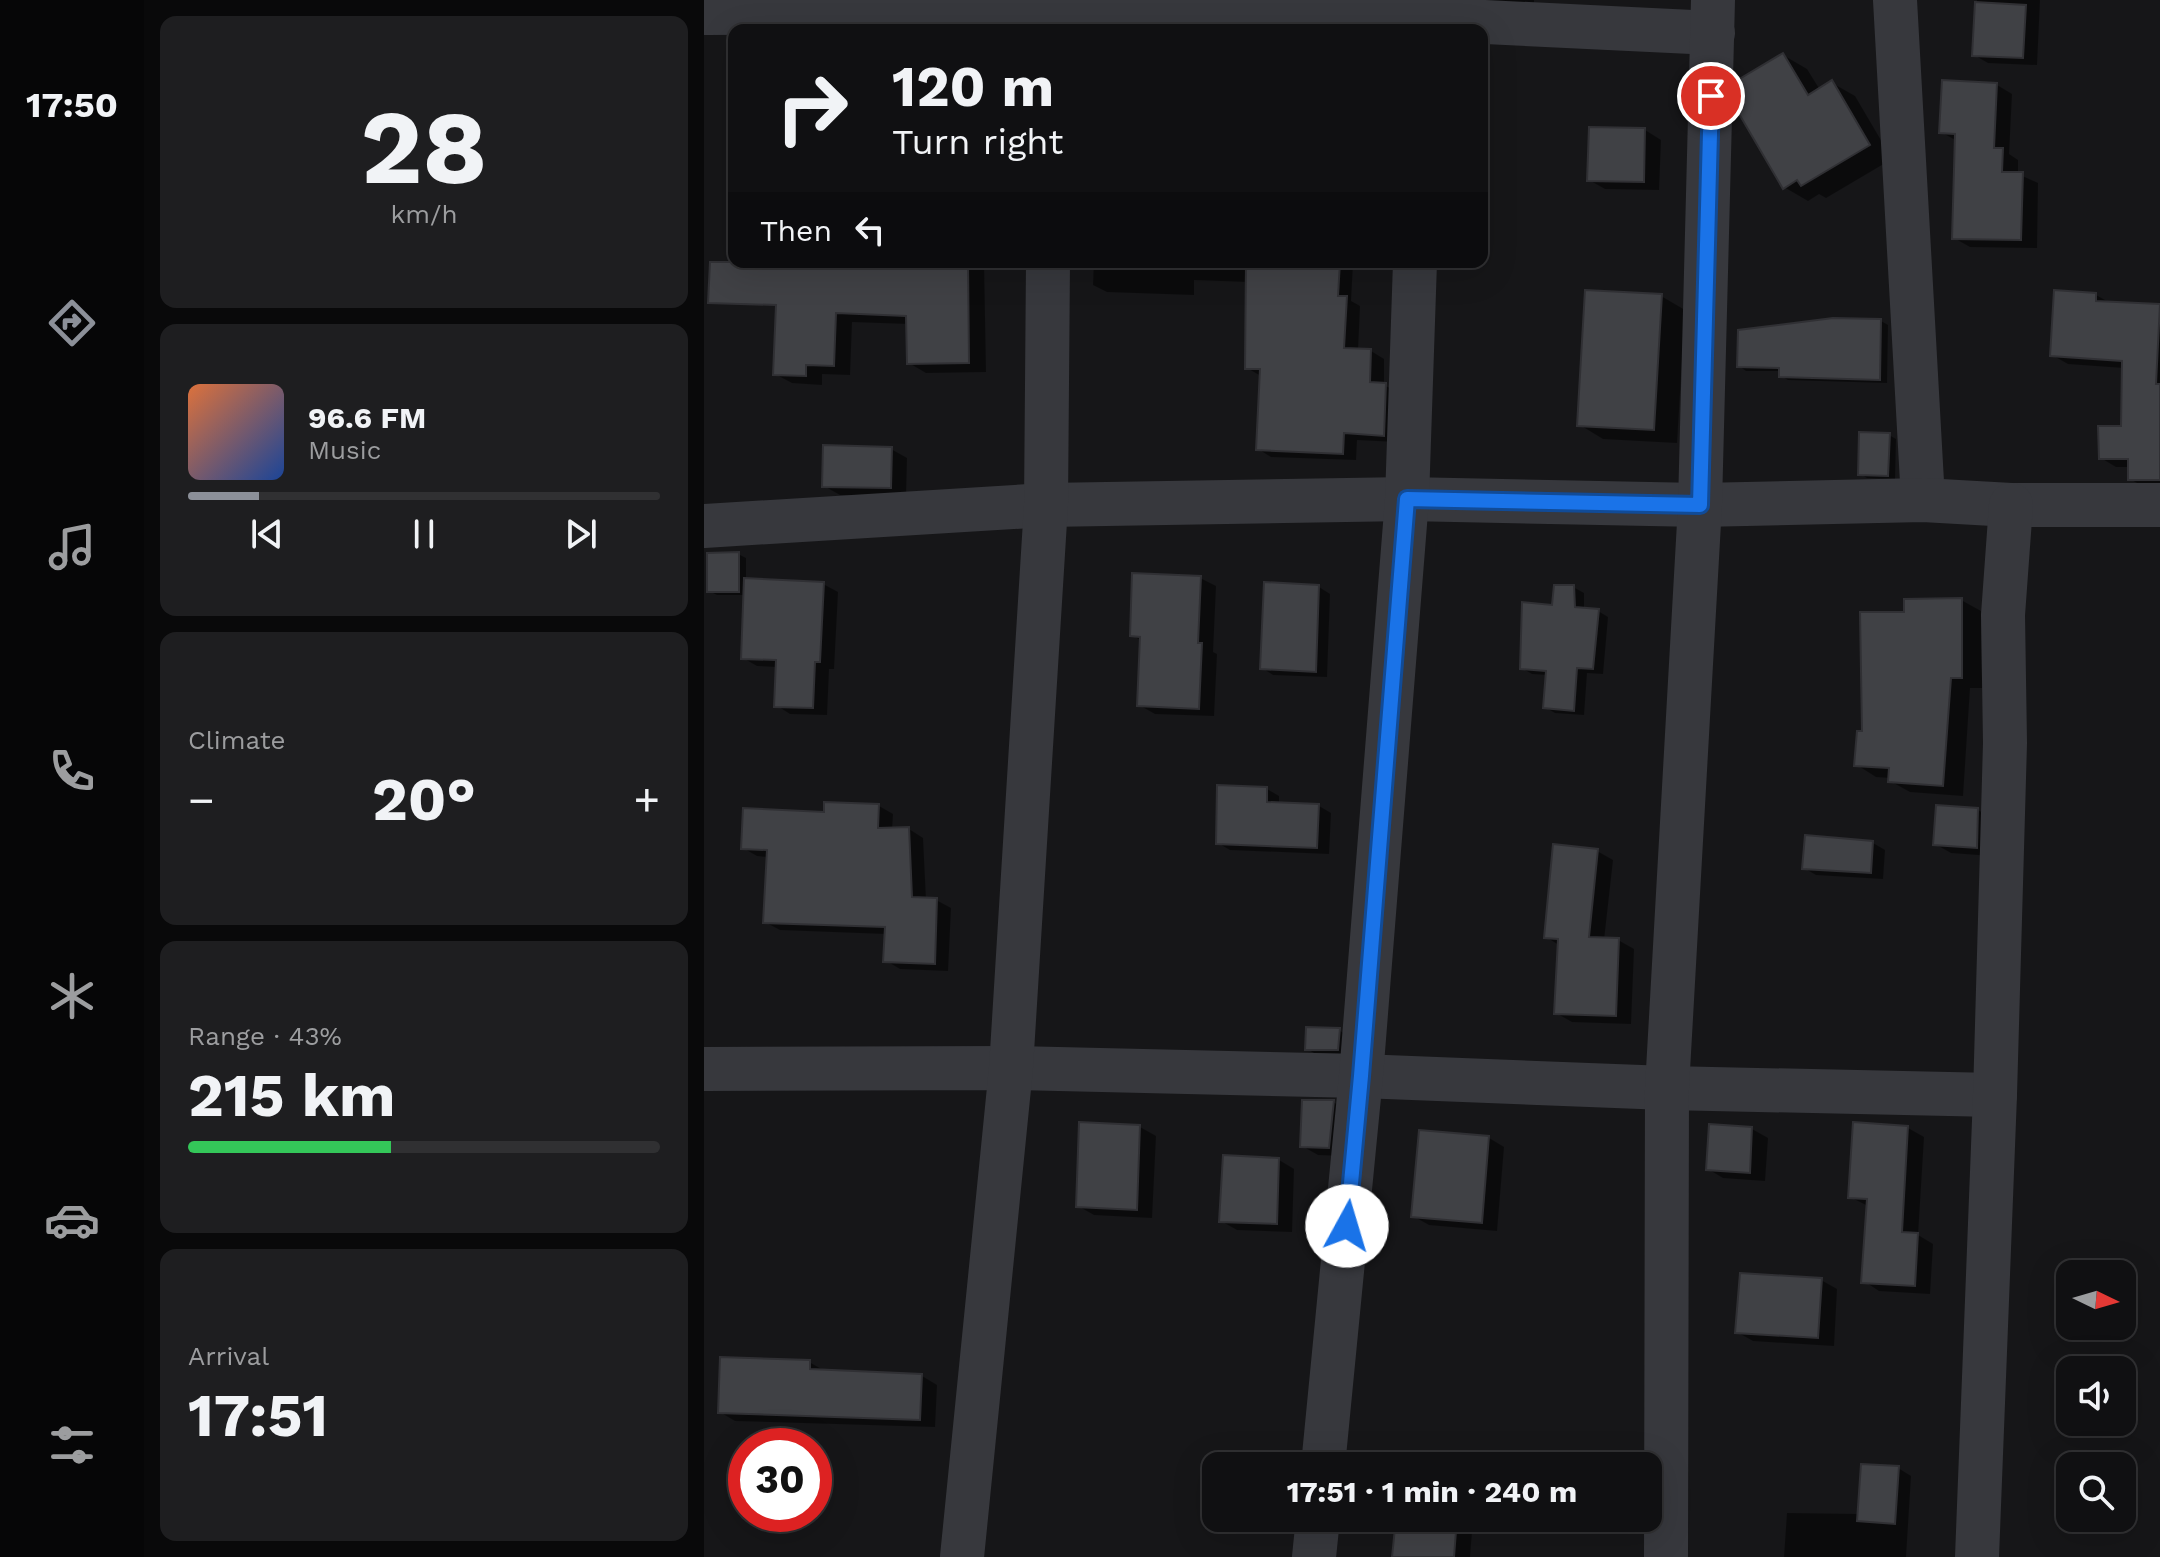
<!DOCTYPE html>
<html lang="en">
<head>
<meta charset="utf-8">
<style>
  body { margin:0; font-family:"Work Sans",sans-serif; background:#1e1e20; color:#f1f3f6; height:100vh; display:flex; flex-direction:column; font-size:30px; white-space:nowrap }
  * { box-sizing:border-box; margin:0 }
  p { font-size:26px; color:#9c9d9f }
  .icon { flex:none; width:44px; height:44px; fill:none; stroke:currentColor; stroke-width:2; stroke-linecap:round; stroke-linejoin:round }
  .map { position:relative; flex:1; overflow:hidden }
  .details { display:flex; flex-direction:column; gap:16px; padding:16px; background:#09090a; width:560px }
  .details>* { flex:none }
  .banner { position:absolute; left:24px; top:24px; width:760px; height:244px; border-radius:16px; box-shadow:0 8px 32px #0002,0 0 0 2px #303032; background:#101012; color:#f1f3f6; overflow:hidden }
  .needle { width:52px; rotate:95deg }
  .buttons { position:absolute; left:1352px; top:1260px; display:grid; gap:16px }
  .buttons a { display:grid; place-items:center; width:80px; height:80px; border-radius:16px; background:#101012; box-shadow:0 8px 32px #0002,0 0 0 2px #303032; font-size:40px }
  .speed { position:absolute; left:24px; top:1428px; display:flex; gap:16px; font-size:40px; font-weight:700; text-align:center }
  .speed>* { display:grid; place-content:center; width:104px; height:104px; border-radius:50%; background:#101012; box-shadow:0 8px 32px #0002,0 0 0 2px #303032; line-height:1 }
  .speed .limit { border:12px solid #d22; background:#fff; color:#111 }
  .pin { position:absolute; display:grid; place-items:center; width:68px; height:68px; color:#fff; margin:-34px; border:4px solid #fff; border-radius:50%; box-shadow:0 2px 8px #0007 }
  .me { position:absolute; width:88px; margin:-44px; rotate:6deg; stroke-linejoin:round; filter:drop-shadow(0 0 6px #0008) }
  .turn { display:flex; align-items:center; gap:28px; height:168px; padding:0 32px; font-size:36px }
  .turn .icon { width:104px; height:104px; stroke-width:2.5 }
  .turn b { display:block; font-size:56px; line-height:68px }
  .then { display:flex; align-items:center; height:76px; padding:0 32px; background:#0003; gap:16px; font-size:30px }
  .big { font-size:60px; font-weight:700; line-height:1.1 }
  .details .widget { flex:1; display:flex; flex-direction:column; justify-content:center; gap:12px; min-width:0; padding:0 28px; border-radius:16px; background:#1e1e20 }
  .details .dial { align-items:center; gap:0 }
  .dial b { font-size:104px; line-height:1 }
  .song { display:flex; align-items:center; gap:24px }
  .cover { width:96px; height:96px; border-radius:12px; background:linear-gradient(135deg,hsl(20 70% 55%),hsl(220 70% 35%)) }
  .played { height:8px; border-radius:4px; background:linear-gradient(90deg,#8c9099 15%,#303032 15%) }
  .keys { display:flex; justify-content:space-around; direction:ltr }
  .heat { display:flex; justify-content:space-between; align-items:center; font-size:44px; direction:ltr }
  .charge { height:12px; border-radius:6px; background:linear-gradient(90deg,#34c759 43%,#303032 0) }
  .trip { position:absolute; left:498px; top:1452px; width:460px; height:80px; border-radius:16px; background:#101012; box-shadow:0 8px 32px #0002,0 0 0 2px #303032; font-weight:700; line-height:80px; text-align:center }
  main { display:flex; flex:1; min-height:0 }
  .tab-bar { display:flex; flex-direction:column; width:144px; justify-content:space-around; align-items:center; background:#060607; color:#9c9d9f }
  .tab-bar .icon { width:56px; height:56px }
  .tab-bar .current { color:#8c9099 }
  .tab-bar b { font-size:36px; color:#f1f3f6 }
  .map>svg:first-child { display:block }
  .shadow { fill:#0007 }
  .building { fill:#404145; stroke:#303034; stroke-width:2 }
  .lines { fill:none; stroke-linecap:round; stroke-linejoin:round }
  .minor { stroke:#37383d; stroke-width:44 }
  .route-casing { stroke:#114b97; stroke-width:20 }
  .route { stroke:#1a73e8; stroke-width:14 }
</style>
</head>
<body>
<main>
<nav class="tab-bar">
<b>17:50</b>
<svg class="icon current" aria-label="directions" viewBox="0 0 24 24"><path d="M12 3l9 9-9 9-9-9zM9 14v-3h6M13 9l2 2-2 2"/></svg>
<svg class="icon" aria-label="music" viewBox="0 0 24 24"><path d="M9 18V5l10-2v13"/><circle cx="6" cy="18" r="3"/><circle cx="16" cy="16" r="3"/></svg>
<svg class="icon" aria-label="phone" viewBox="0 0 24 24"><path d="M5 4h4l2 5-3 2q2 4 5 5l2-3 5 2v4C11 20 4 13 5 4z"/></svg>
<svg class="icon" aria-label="climate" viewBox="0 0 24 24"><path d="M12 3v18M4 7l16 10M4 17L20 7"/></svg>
<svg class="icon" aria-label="car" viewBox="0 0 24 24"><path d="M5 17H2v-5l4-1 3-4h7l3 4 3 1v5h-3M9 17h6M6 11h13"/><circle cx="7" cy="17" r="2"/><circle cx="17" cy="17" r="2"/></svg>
<svg class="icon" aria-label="filters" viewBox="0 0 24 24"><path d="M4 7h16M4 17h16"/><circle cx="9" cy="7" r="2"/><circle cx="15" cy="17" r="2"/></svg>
</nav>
<section class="details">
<div class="widget dial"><b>28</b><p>km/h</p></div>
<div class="widget">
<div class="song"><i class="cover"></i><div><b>96.6 FM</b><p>Music</p></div></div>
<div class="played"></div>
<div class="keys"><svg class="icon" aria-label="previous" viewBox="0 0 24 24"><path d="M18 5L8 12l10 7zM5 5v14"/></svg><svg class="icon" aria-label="pause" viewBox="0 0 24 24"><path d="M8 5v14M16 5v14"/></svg><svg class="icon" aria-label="next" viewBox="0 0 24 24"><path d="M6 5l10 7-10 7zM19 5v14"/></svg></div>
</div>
<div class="widget"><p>Climate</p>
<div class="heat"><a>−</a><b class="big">20°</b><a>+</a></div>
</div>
<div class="widget"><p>Range · 43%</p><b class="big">215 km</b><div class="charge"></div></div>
<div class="widget"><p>Arrival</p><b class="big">17:51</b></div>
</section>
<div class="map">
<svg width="1456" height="1557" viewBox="0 0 1456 1557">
  <rect width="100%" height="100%" fill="#161618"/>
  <g class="shadow">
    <polygon points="723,0 830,0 830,6"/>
    <polygon points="1273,0 1336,0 1333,65 1284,63 1270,55"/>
    <polygon points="1079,55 1103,69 1116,90 1128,83 1151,96 1188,159 1122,198 1115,194 1104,201 1080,187"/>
    <polygon points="1293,85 1308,94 1305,154 1314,160 1314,174 1334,183 1333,248 1266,247 1250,238 1253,141 1237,132"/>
    <polygon points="941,130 957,140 955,190 901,189 885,180"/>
    <polygon points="71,262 280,262 282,372 222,373 205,363 205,324 148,322 146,375 118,374 118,385 88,383 71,374 74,307 68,304"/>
    <polygon points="390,262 649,262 647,301 656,306 654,350 667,351 680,359 680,385 695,393 693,442 653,440 652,460 567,457 554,449 557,376 543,368 544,282 490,280 490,295 403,292 389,285"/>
    <polygon points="1392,295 1408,304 1456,307 1456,488 1442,488 1426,479 1426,467 1412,467 1397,458 1419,428 1420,368 1364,364 1348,355"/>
    <polygon points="957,296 981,310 973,443 899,439 876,425"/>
    <polygon points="1177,321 1184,325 1183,383 1084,380 1077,376 1077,371 1042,371 1035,366"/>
    <polygon points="1185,435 1192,439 1191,479 1163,478 1156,474"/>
    <polygon points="187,449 203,458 202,496 136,495 120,486"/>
    <polygon points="34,554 42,558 42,580 119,584 134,592 130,669 125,669 123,715 86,714 72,705 73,667 53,666 39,658 41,595 13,595 5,591"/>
    <polygon points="496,578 512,586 509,652 513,654 510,716 451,714 435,705 438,641 428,635"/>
    <polygon points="615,587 626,594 623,677 569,675 558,668"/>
    <polygon points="869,587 880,593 880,610 894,611 904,617 899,674 883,673 880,715 851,713 841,707 844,675 828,674 818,668 850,607"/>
    <polygon points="1257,600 1277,611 1278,688 1266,688 1259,796 1206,792 1186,781 1187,778 1172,777 1153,765 1160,733 1202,614"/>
    <polygon points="563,789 575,796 575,804 615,806 627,813 625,854 526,850 514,843"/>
    <polygon points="175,806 189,814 188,830 205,829 219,838 222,900 232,900 247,908 244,971 196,969 181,960 182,934 76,930 61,922 64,857 53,856 39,848 122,814"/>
    <polygon points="1274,810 1289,819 1288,856 1247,853 1231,844"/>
    <polygon points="1169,843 1181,850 1179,879 1112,875 1100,868"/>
    <polygon points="893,851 909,860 900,940 914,940 930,949 927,1024 868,1022 852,1013 855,945 842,937"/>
    <polygon points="635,1030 642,1035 641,1054 610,1053 603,1049"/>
    <polygon points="629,1102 645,1111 640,1156 614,1155 598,1146"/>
    <polygon points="436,1127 452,1136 448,1218 390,1215 374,1206"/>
    <polygon points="1204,1128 1220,1137 1214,1235 1229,1244 1226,1294 1175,1291 1160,1281 1164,1206 1146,1197"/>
    <polygon points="1048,1129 1064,1138 1061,1181 1019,1178 1004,1169"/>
    <polygon points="785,1138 800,1147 793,1231 725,1225 709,1216"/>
    <polygon points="575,1160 590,1169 588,1232 533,1230 517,1221"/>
    <polygon points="1117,1280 1133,1289 1130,1346 1049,1341 1033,1332"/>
    <polygon points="105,1362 121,1371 218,1376 233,1385 231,1427 31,1421 16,1412"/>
    <polygon points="1194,1468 1207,1476 1202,1557 1080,1557 1083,1513 1155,1514"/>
    <polygon points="694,1518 769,1518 766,1557 690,1557"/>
  </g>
  <g class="building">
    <polygon points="1271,2 1322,5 1319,58 1268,56"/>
    <polygon points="1079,53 1104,95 1128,80 1166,145 1097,186 1093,180 1079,189 1031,107 1032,81"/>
    <polygon points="1238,80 1293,83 1290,148 1299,148 1298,172 1319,172 1317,240 1248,239 1251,134 1235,133"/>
    <polygon points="885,127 941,128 940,182 883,181"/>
    <polygon points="6,262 264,262 265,363 203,364 202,316 132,313 130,366 102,365 102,376 69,375 72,305 4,303"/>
    <polygon points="542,262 636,262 634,296 643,296 640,348 667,349 666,382 682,383 680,436 640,433 639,454 552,450 556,369 541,369"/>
    <polygon points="881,290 958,294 950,430 873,426"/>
    <polygon points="1350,290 1392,293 1392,301 1456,304 1452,384 1456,384 1456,480 1424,480 1424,459 1395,459 1394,426 1417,426 1418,361 1346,356"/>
    <polygon points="1129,318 1177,319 1176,380 1075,377 1075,368 1033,367 1034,330"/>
    <polygon points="1155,432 1186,433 1184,476 1154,475"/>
    <polygon points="119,445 188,447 187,488 118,487"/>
    <polygon points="35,552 35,592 3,592 3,553"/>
    <polygon points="428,573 497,576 494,643 498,643 495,709 433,706 436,637 426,636"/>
    <polygon points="40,578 120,582 116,662 111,662 109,708 70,707 72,660 37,659"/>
    <polygon points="560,582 615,585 612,672 556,669"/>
    <polygon points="850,585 870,585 871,607 895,609 889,669 873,668 870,711 839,708 842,671 816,669 818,602 848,605"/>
    <polygon points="1258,598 1258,678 1247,678 1239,786 1184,782 1185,768 1150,766 1153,731 1158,731 1156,612 1200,612 1200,599"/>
    <polygon points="513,785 563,787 563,802 615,804 613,848 512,844"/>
    <polygon points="120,802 175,804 174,828 205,827 208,897 233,898 231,964 179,962 181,927 59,923 63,850 37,849 39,808 120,812"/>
    <polygon points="1232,805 1274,808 1273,848 1229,845"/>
    <polygon points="1101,835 1169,841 1167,873 1098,869"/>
    <polygon points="849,844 894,849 885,937 915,938 912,1016 850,1014 854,939 840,938"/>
    <polygon points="602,1027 636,1028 634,1050 601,1050"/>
    <polygon points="598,1100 630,1100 625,1148 596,1147"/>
    <polygon points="375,1122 436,1125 433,1210 372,1207"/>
    <polygon points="1149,1122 1204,1126 1198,1232 1214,1233 1211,1286 1157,1283 1163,1199 1144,1198"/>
    <polygon points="1005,1124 1048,1127 1046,1173 1002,1170"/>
    <polygon points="715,1130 785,1136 778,1223 707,1217"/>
    <polygon points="519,1155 575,1158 573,1224 515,1222"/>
    <polygon points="1036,1273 1118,1278 1114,1338 1031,1333"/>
    <polygon points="16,1357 106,1360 106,1369 218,1374 216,1420 14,1413"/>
    <polygon points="1157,1464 1195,1466 1191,1524 1153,1521"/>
    <polygon points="692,1518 753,1518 750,1557 688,1557"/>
  </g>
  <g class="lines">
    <g class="minor">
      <polyline points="1191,0 1219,500"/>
      <polyline points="0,13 347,11 719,19 1009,33"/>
      <polyline points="0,526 342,505 703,499 996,505 1219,500 1307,505 1456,505"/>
      <polyline points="0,1069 307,1068 657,1076 963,1088 1291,1095"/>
      <polyline points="619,1466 657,1076 703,499 711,262"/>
      <polyline points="258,1557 307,1068 342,505 344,262"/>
      <polyline points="610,1557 614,1518"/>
      <polyline points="962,1557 963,1088 996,505 1009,0"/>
      <polyline points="1273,1557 1291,1095 1301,743 1299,615 1307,505"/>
    </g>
  </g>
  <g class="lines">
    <g class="route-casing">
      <polyline id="route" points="643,1226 657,1076 703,499 996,505 1007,96"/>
    </g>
    <use href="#route" class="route"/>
  </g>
</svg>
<div class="buttons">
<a><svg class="needle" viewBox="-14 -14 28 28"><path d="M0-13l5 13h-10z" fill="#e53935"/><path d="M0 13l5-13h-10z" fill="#9c9d9f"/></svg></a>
<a><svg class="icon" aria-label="sound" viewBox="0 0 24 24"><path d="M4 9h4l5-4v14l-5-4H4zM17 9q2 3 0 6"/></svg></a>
<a><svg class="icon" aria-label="search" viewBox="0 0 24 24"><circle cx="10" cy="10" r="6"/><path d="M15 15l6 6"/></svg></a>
</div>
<div class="speed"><div class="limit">30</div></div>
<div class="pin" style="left:1007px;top:96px;background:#d93025"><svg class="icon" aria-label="arrive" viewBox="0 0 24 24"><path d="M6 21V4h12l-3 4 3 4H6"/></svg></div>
<svg class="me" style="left:643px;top:1226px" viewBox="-20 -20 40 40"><circle r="19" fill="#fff"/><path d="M0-13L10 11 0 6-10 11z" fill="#1a73e8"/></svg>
<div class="trip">17:51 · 1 min · 240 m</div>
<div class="banner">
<div class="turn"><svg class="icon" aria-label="right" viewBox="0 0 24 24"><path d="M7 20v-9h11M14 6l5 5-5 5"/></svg><div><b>120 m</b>Turn right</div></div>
<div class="then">Then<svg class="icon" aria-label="left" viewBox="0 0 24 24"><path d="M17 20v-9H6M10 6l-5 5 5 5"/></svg></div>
</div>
</div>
</main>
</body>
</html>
